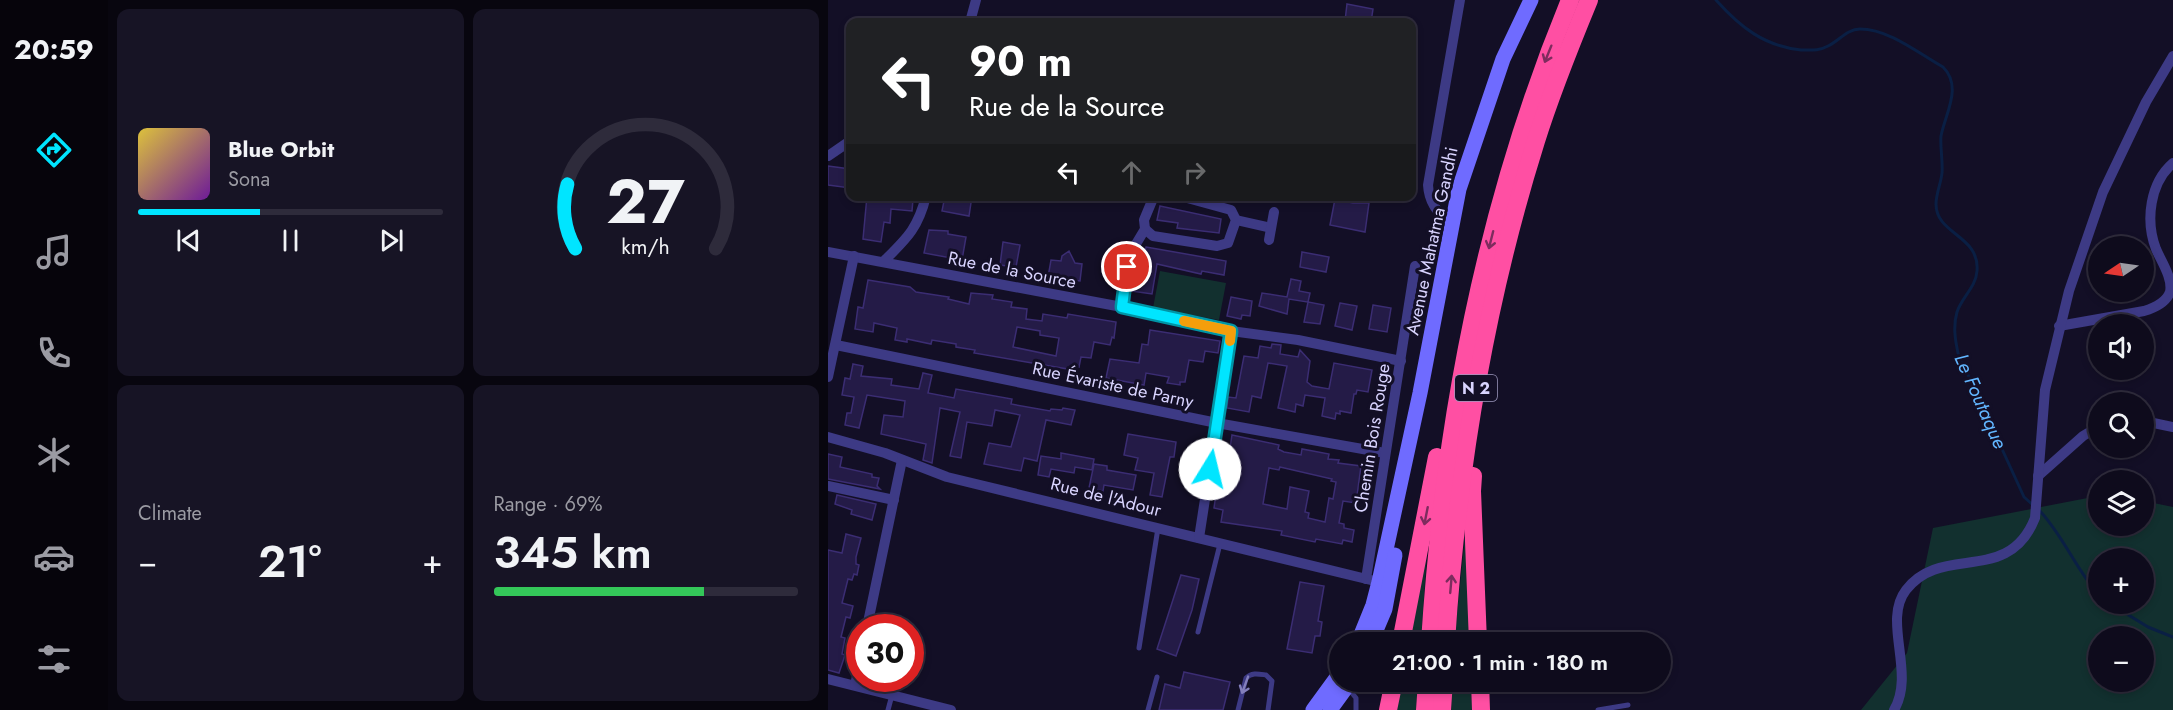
<!DOCTYPE html>
<html lang="en">
<head>
<meta charset="utf-8">
<style>
  body { margin:0; font-family:Jost,sans-serif; background:#171425; color:#f1f3f6; height:100vh; display:flex; flex-direction:column; font-size:22px; white-space:nowrap }
  * { box-sizing:border-box; margin:0 }
  p { font-size:20px; color:#9b9ba3 }
  .icon { flex:none; width:33px; height:33px; fill:none; stroke:currentColor; stroke-width:2; stroke-linecap:round; stroke-linejoin:round }
  .map { position:relative; flex:1; overflow:hidden }
  .panel { display:flex; flex-direction:column; gap:9px; padding:9px; background:#08060f; width:720px }
  .panel>* { flex:none }
  .banner { position:absolute; left:18px; top:18px; width:570px; height:183px; border-radius:12px; box-shadow:0 3px 9px #0003,0 0 0 2px #2e2b3b; background:#202124; color:#fff; overflow:hidden }
  .needle { width:39px; rotate:257deg }
  .controls { position:absolute; left:1260px; top:236px; display:grid; gap:12px }
  .controls a { display:grid; place-items:center; width:66px; height:66px; border-radius:50%; background:#0e0b1c; box-shadow:0 3px 9px #0003,0 0 0 2px #2e2b3b; font-size:30px }
  .speed { position:absolute; left:18px; top:614px; display:flex; gap:12px; font-size:30px; font-weight:700; text-align:center }
  .speed>* { display:grid; place-content:center; width:78px; height:78px; border-radius:50%; background:#0e0b1c; box-shadow:0 3px 9px #0003,0 0 0 2px #2e2b3b; line-height:1 }
  .speed .limit { border:9px solid #d22; background:#fff; color:#111 }
  .pin { position:absolute; display:grid; place-items:center; width:51px; height:51px; color:#fff; margin:-26px; border:3px solid #fff; border-radius:50%; box-shadow:0 2px 6px #0007 }
  .me { position:absolute; width:66px; margin:-33px; rotate:9deg; stroke-linejoin:round; filter:drop-shadow(0 0 4px #0008) }
  .turn { display:flex; align-items:center; gap:21px; height:126px; padding:0 24px; font-size:27px }
  .turn .icon { width:78px; height:78px; stroke-width:2.5 }
  .turn b { display:block; font-size:42px; line-height:51px }
  .lanes { display:flex; align-items:center; height:57px; padding:0 24px; background:#0003; justify-content:center; gap:30px; direction:ltr }
  .lanes .off { opacity:.35 }
  .big { font-size:45px; font-weight:600; line-height:1.1 }
  .panel .widget { flex:1; display:flex; flex-direction:column; justify-content:center; gap:9px; min-width:0; padding:0 21px; border-radius:12px; background:#171425 }
  .panel .dial { align-items:center; gap:0 }
  .dial svg { height:156px; overflow:visible; fill:none; stroke:#2e2b3b; stroke-width:7; stroke-linecap:round; text-anchor:middle }
  .dial text { fill:#f1f3f6; stroke:none }
  .song { display:flex; align-items:center; gap:18px }
  .cover { width:72px; height:72px; border-radius:9px; background:linear-gradient(135deg,hsl(50 70% 55%),hsl(280 70% 35%)) }
  .played { height:6px; border-radius:3px; background:linear-gradient(90deg,#00e5ff 40%,#2e2b3b 40%) }
  .keys { display:flex; justify-content:space-around; direction:ltr }
  .heat { display:flex; justify-content:space-between; align-items:center; font-size:33px; direction:ltr }
  .charge { height:9px; border-radius:4px; background:linear-gradient(90deg,#34c759 69%,#2e2b3b 0) }
  .panel .tiles { flex:1; display:grid; gap:9px; grid-template-columns:repeat(2,1fr) }
  .trip { position:absolute; left:501px; top:632px; width:342px; height:60px; border-radius:30px; background:#0e0b1c; box-shadow:0 3px 9px #0003,0 0 0 2px #2e2b3b; font-weight:600; line-height:60px; text-align:center }
  main { display:flex; flex:1; min-height:0 }
  .tabs { display:flex; flex-direction:column; width:108px; justify-content:space-around; align-items:center; background:#06040b; color:#9b9ba3 }
  .tabs .icon { width:42px; height:42px }
  .tabs .on { color:#00e5ff }
  .tabs b { font-size:27px; color:#f1f3f6 }
  .map>svg:first-child { display:block }
  .green { fill:#12302f; fill-rule:evenodd }
  .lines { fill:none; stroke-linecap:round; stroke-linejoin:round }
  .stream { stroke:#0a1f44; stroke-width:3 }
  .building { fill:#241b47; stroke:#3b2d73; stroke-width:1.5; fill-rule:evenodd }
  .lane { stroke:#3d3a85; stroke-width:5 }
  .street { stroke:#3d3a85; stroke-width:10 }
  .secondary { stroke:#6f6bff; stroke-width:15 }
  .highway { stroke:#ff4fa3; stroke-width:18 }
  .oneway { stroke:#7d2c5e }
  .oneway2 { stroke:#837fbc }
  .route-casing { stroke:#0095a6; stroke-width:15 }
  .route { stroke:#00e5ff; stroke-width:10 }
  .slow { stroke:#f59e0b; stroke-width:10 }
  .labels { text-anchor:middle; stroke-width:6; stroke-linejoin:round; paint-order:stroke }
  .shield { fill:#130f26; stroke:#9e99be; stroke-width:1.5 }
  .shield-label { font-size:16px; font-weight:bold; fill:#d9d4ff }
  .street-label { font-size:18px; fill:#d9d4ff; stroke:#130f26 }
  .water-label { font-size:20px; font-style:italic; fill:#62b6ff; stroke:#130f26 }
</style>
</head>
<body>
<main>
<nav class="tabs">
<b>20:59</b>
<svg class="icon on" aria-label="directions" viewBox="0 0 24 24"><path d="M12 3l9 9-9 9-9-9zM9 14v-3h6M13 9l2 2-2 2"/></svg>
<svg class="icon" aria-label="music" viewBox="0 0 24 24"><path d="M9 18V5l10-2v13"/><circle cx="6" cy="18" r="3"/><circle cx="16" cy="16" r="3"/></svg>
<svg class="icon" aria-label="phone" viewBox="0 0 24 24"><path d="M5 4h4l2 5-3 2q2 4 5 5l2-3 5 2v4C11 20 4 13 5 4z"/></svg>
<svg class="icon" aria-label="climate" viewBox="0 0 24 24"><path d="M12 3v18M4 7l16 10M4 17L20 7"/></svg>
<svg class="icon" aria-label="car" viewBox="0 0 24 24"><path d="M5 17H2v-5l4-1 3-4h7l3 4 3 1v5h-3M9 17h6M6 11h13"/><circle cx="7" cy="17" r="2"/><circle cx="17" cy="17" r="2"/></svg>
<svg class="icon" aria-label="filters" viewBox="0 0 24 24"><path d="M4 7h16M4 17h16"/><circle cx="9" cy="7" r="2"/><circle cx="15" cy="17" r="2"/></svg>
</nav>
<section class="panel">
<div class="tiles">
<div class="widget">
<div class="song"><i class="cover"></i><div><b>Blue Orbit</b><p>Sona</p></div></div>
<div class="played"></div>
<div class="keys"><svg class="icon" aria-label="previous" viewBox="0 0 24 24"><path d="M18 5L8 12l10 7zM5 5v14"/></svg><svg class="icon" aria-label="pause" viewBox="0 0 24 24"><path d="M8 5v14M16 5v14"/></svg><svg class="icon" aria-label="next" viewBox="0 0 24 24"><path d="M6 5l10 7-10 7zM19 5v14"/></svg></div>
</div>
<div class="widget dial"><svg viewBox="0 0 100 80">
<path d="M14 69A42 42 0 1 1 86 69"/>
<path d="M14 69A42 42 0 0 1 10 36" stroke="#00e5ff"/>
<text x="50" y="56" font-size="32" font-weight="700">27</text>
<text x="50" y="72" font-size="11">km/h</text>
</svg></div>
<div class="widget"><p>Climate</p>
<div class="heat"><a>−</a><b class="big">21°</b><a>+</a></div>
</div>
<div class="widget"><p>Range · 69%</p><b class="big">345 km</b><div class="charge"></div></div>
</div>
</section>
<div class="map">
<svg width="1345" height="710" viewBox="0 0 1345 710">
  <rect width="100%" height="100%" fill="#130f26"/>
  <g class="green">
    <polygon points="332,271 398,283 391,320 325,308"/>
    <path d="M1270 496V525H1316V501L1345 507V710H1033L1079 653 1105 528ZM1270 558H1316V603H1270ZM1270 636H1316V681H1270Z"/>
    <polygon points="639,518 645,642 626,642"/>
    <polygon points="600,537 593,642 581,642"/>
    <polygon points="574,681 590,681 588,710 569,710"/>
    <polygon points="624,681 647,681 648,710 623,710"/>
  </g>
  <g class="lines">
    <g class="stream">
      <path d="M888 0C912 27 936 46 973 50 983 50 991 51 1000 46 1011 41 1019 29 1032 29 1061 29 1090 53 1115 67 1135 87 1117 114 1113 136 1112 148 1115 161 1114 173 1113 183 1108 194 1108 204 1108 235 1152 235 1149 271 1148 287 1134 297 1129 312 1125 326 1127 339 1130 353L1196 497 1206 506"/>
      <path d="M1211 510C1235 535 1247 568 1270 594"/>
      <polyline points="1281,603 1320,627 1345,637"/>
    </g>
  </g>
  <g class="building">
    <polygon points="519,4 545,9 543,22 517,21"/>
    <polygon points="0,166 22,169 22,188 0,185"/>
    <polygon points="39,196 85,199 84,211 63,209 62,223 56,222 53,242 35,239"/>
    <polygon points="117,196 144,196 141,216 114,211"/>
    <polygon points="507,199 525,203 541,203 537,232 502,225"/>
    <polygon points="332,206 393,219 391,233 349,228 350,223 329,220"/>
    <polygon points="101,230 120,231 120,234 138,237 134,260 96,253"/>
    <polygon points="175,242 192,245 188,267 172,265"/>
    <polygon points="318,247 398,261 396,275 374,271 373,274 329,264 324,294 304,291 306,271 313,272"/>
    <polygon points="241,251 247,263 254,264 252,281 220,277 223,260 233,261 234,256"/>
    <polygon points="474,252 501,257 498,272 472,267"/>
    <polygon points="463,279 473,281 471,291 482,293 480,302 496,305 492,324 476,322 480,302 461,299 459,314 431,306 434,293 459,297"/>
    <path d="M40 280 82 287 88 292 121 297 120 299 141 304 143 293 165 295 164 299 184 302 183 307 199 309 198 319 214 321 215 314 239 318 240 314 288 322 286 338 284 337 282 345 266 342 263 358 253 357 251 367 246 365V370L146 353 147 350 128 347V344L104 340 103 344 79 339V342L67 340 69 328 46 323 45 332 27 329 30 307 35 308ZM189 327 212 331V335L231 338 228 356 185 347Z"/>
    <polygon points="403,297 424,301 422,316 414,315 413,319 399,316"/>
    <polygon points="512,303 529,306 524,330 507,326"/>
    <polygon points="545,305 563,308 559,332 541,329"/>
    <polygon points="322,330 392,341 390,353 377,351 375,362 361,360 357,382 352,382 352,385 339,383 341,377 318,373 316,385 278,378 282,359 311,363 314,344 320,345"/>
    <polygon points="444,344 453,345 452,354 470,357 472,350 482,361 479,382 484,386 501,389 506,363 544,370 540,392 529,390 528,394 526,394 523,413 512,411 512,414 508,413 507,419 494,416 497,398 477,395 475,406 468,404 467,412 450,408 459,366 440,363 433,398 424,396 421,412 399,408 400,397 408,398 416,356 430,358 432,346 443,348"/>
    <polygon points="25,364 35,366 33,376 64,379 63,385 91,389 95,373 104,375 100,393 126,398 128,389 184,399 183,404 222,411 223,409 234,410 235,408 247,410 243,425 218,420 209,461 196,458 193,471 156,464 161,443 183,447 192,415 167,410 164,426 139,422 133,458 122,456 132,412 112,408 104,463 95,460 98,444 53,434 56,415 75,417 77,401 39,395 31,428 17,425 19,413 23,413 26,397 14,395 17,378 22,379"/>
    <polygon points="300,434 348,442 346,457 342,457 334,497 322,495 326,473 307,470 310,458 296,455"/>
    <path d="M404 435 451 445 450 449 456 452 473 455 474 449 501 454 500 459 511 460 510 463 533 466 528 503 515 501 511 523 516 524V528L526 530 524 542 515 540 514 544 488 539 487 542 453 535 454 531 393 522 395 510 386 508 388 494 392 495 396 468 399 469ZM452 467 504 479 503 481 508 482 505 499 501 498 497 522 480 518 481 513 477 512 481 491 462 487 459 509 435 504 441 468 451 470Z"/>
    <polygon points="233,453 266,459 264,470 247,467 246,473 223,469 221,477 210,475 213,456 233,459"/>
    <polygon points="0,454 14,457 12,467 44,474 44,477 51,478 49,486 52,489 0,479"/>
    <polygon points="266,464 279,466 279,470 308,475 305,490 276,485 275,491 261,488"/>
    <polygon points="9,495 48,504 44,520 23,514 24,510 7,504"/>
    <polygon points="18,534 33,538 28,557 28,564 31,565 29,575 26,574 24,580 20,579 14,603 25,606 22,618 18,617 13,637 17,638 14,654 17,655 11,673 0,670 0,550 14,553"/>
    <polygon points="353,575 371,579 364,610 348,656 329,649"/>
    <polygon points="472,582 496,586 490,621 494,622 492,636 487,636 484,653 459,649"/>
    <polygon points="356,672 402,682 395,710 331,710 337,684 352,688"/>
  </g>
  <g class="lines">
    <g class="lane">
      <polyline points="370,632 392,544"/>
      <polyline points="311,648 330,528"/>
      <polyline points="520,688 528,698 528,710"/>
      <polyline points="60,710 64,695"/>
      <polyline points="320,710 329,677"/>
      <path d="M410 710 418 678C424 672 431 674 438 675L444 681 440 710"/>
      <polyline points="770,710 800,705"/>
    </g>
    <g class="street">
      <polyline points="142,22 148,0"/>
      <polyline points="0,156 22,141"/>
      <polyline points="408,220 443,228"/>
      <path d="M623 227C611 213 601 204 600 185L632 0"/>
      <polyline points="317,229 325,236 389,246 400,243 408,220 403,210 352,196"/>
      <polyline points="441,240 446,212"/>
      <polyline points="0,252 294,307 403,331 470,340 573,361"/>
      <path d="M55 262C78 239 90 229 98 196"/>
      <polyline points="294,307 299,267 305,249 317,229 316,220 326,196"/>
      <path d="M1231 326 1316 311C1326 308 1338 303 1342 292 1345 278 1333 261 1328 249 1317 220 1322 183 1345 163"/>
      <polyline points="8,345 389,423 557,453"/>
      <polyline points="0,377 26,256"/>
      <polyline points="1316,421 1345,427"/>
      <polyline points="0,437 57,453 119,477 551,582"/>
      <polyline points="1210,476 1255,436 1270,427"/>
      <polyline points="0,486 66,500"/>
      <polyline points="371,538 403,331"/>
      <polyline points="538,579 587,266"/>
      <polyline points="39,627 74,460"/>
      <polyline points="0,679 123,710"/>
      <polyline points="27,685 32,662"/>
      <path d="M1066 710C1088 673 1054 621 1078 590 1114 543 1180 586 1207 518L1217 390 1241 291 1275 192 1318 102 1345 56"/>
    </g>
    <g class="secondary">
      <polyline points="530,642 545,605 551,582 592,393 631,189 675,59 703,0"/>
      <polyline points="543,642 557,609 567,555"/>
      <polyline points="485,710 512,673"/>
      <polyline points="502,710 523,681"/>
    </g>
    <g class="highway">
      <polyline points="645,476 644,491 650,642"/>
      <polyline points="573,642 609,457"/>
      <path d="M602 642C616 423 658 203 742 0"/>
      <path d="M618 642C629 472 657 303 708 141 723 93 742 46 761 0"/>
      <polyline points="652,681 653,710"/>
      <polyline points="560,710 566,681"/>
      <polyline points="597,710 599,681"/>
      <polyline points="614,710 616,681"/>
    </g>
  </g>
  <defs><path id="oneway-shaft" d="M-6 0H5M1.5-3L5.5 0L1.5 3" fill="none" stroke-width="1.6" stroke-linecap="round" stroke-linejoin="round" transform="scale(1.5)"/></defs>
  <g class="oneway">
    <use href="#oneway-shaft" transform="translate(720 54) rotate(112)"/>
    <use href="#oneway-shaft" transform="translate(663 240) rotate(104)"/>
    <use href="#oneway-shaft" transform="translate(598 516) rotate(101)"/>
    <use href="#oneway-shaft" transform="translate(623 584) rotate(-85)"/>
  </g>
  <use class="oneway2" href="#oneway-shaft" transform="translate(417 685) rotate(110)"/>
  <g class="lines">
    <g class="route-casing">
      <polyline id="route" points="299,267 294,307 403,331 382,469"/>
    </g>
    <use href="#route" class="route"/>
    <polyline class="slow" points="356,321 403,331 402,341"/>
  </g>
  <g class="labels">
    <rect class="shield" x="627" y="375" width="42" height="26" rx="4.5"/>
    <g class="shield-label">
      <text x="648" y="394">N 2</text>
    </g>
    <g class="street-label">
      <text transform="translate(604 241) rotate(-78)" y="6">Avenue Mahatma Gandhi</text>
      <text transform="translate(184 270) rotate(11)" y="6">Rue de la Source</text>
      <text transform="translate(285 385) rotate(12)" y="6">Rue Évariste de Parny</text>
      <text transform="translate(544 438) rotate(-81)" y="6">Chemin Bois Rouge</text>
      <text transform="translate(278 497) rotate(14)" y="6">Rue de l'Adour</text>
    </g>
    <g class="water-label">
      <text transform="translate(1153 401) rotate(66)" y="7">Le Foutaque</text>
    </g>
  </g>
</svg>
<div class="controls">
<a><svg class="needle" viewBox="-14 -14 28 28"><path d="M0-13l5 13h-10z" fill="#e53935"/><path d="M0 13l5-13h-10z" fill="#9b9ba3"/></svg></a>
<a><svg class="icon" aria-label="sound" viewBox="0 0 24 24"><path d="M4 9h4l5-4v14l-5-4H4zM17 9q2 3 0 6"/></svg></a>
<a><svg class="icon" aria-label="search" viewBox="0 0 24 24"><circle cx="10" cy="10" r="6"/><path d="M15 15l6 6"/></svg></a>
<a><svg class="icon" aria-label="layers" viewBox="0 0 24 24"><path d="M12 4l9 5-9 5-9-5zM3 14l9 5 9-5"/></svg></a>
<a>+</a>
<a>−</a>
</div>
<div class="speed"><div class="limit">30</div></div>
<div class="pin" style="left:299px;top:267px;background:#d93025"><svg class="icon" aria-label="arrive" viewBox="0 0 24 24"><path d="M6 21V4h12l-3 4 3 4H6"/></svg></div>
<svg class="me" style="left:382px;top:469px" viewBox="-20 -20 40 40"><circle r="19" fill="#fff"/><path d="M0-13L10 11 0 6-10 11z" fill="#00e5ff"/></svg>
<div class="trip">21:00 · 1 min · 180 m</div>
<div class="banner">
<div class="turn"><svg class="icon" aria-label="left" viewBox="0 0 24 24"><path d="M17 20v-9H6M10 6l-5 5 5 5"/></svg><div><b>90 m</b>Rue de la Source</div></div>
<div class="lanes"><svg class="icon" aria-label="left" viewBox="0 0 24 24"><path d="M17 20v-9H6M10 6l-5 5 5 5"/></svg><svg class="icon off" aria-label="ahead" viewBox="0 0 24 24"><path d="M12 20V5M6 11l6-6 6 6"/></svg><svg class="icon off" aria-label="right" viewBox="0 0 24 24"><path d="M7 20v-9h11M14 6l5 5-5 5"/></svg></div>
</div>
</div>
</main>
</body>
</html>
